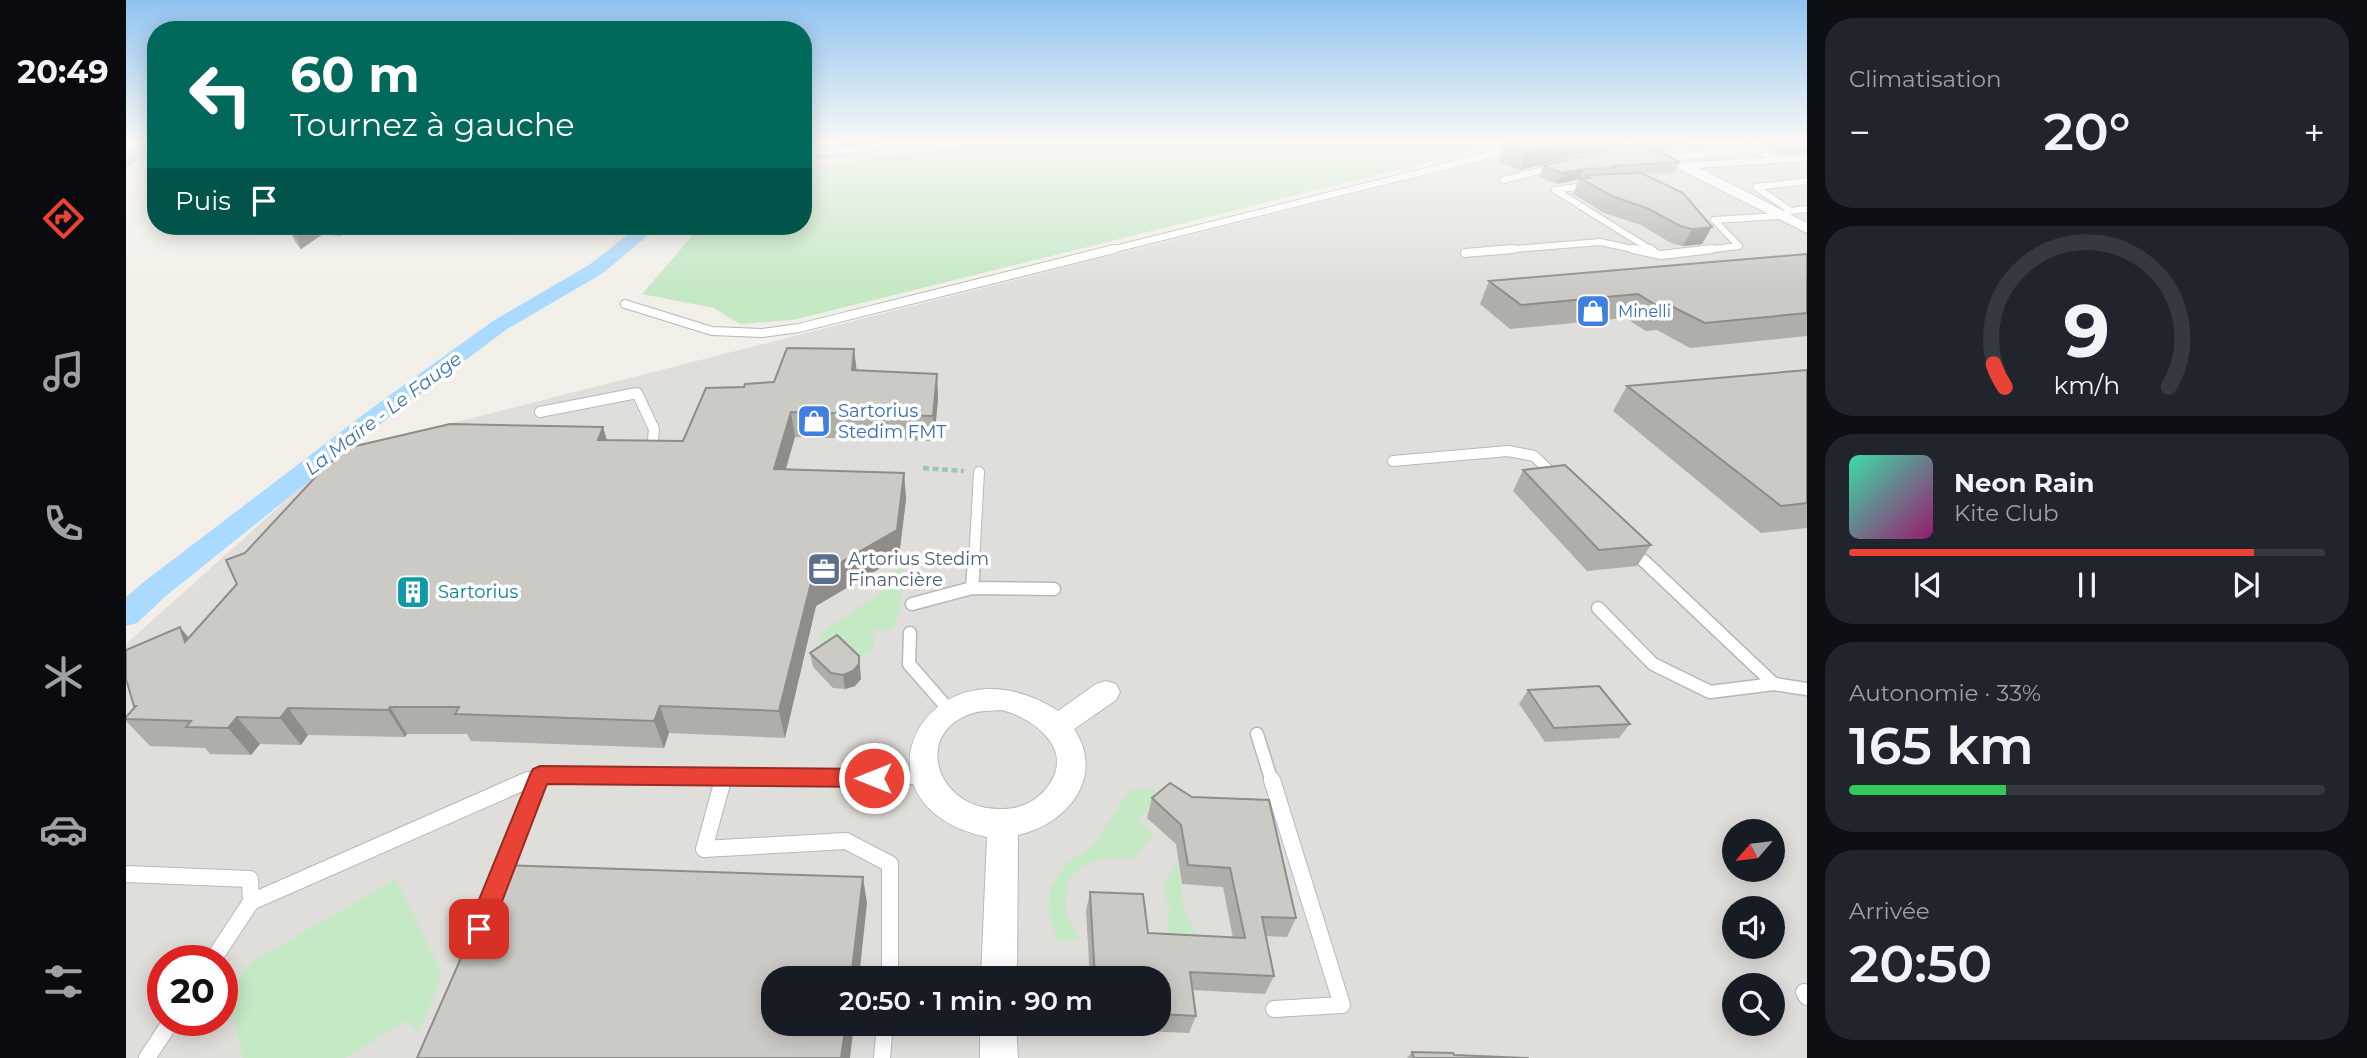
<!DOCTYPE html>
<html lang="fr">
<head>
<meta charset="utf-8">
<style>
  body { margin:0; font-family:Montserrat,sans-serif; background:#20242c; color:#f1f3f6; height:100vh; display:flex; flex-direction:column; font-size:26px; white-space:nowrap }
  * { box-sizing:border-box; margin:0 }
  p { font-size:23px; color:#9ea1a6 }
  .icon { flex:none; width:38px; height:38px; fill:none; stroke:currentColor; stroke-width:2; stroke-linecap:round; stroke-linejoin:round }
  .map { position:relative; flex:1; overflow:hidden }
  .panel { display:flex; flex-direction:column; gap:18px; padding:18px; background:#0d0f14; width:560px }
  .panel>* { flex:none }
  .guide { position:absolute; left:21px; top:21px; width:665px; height:214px; border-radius:28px; box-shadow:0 4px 18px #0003; background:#00695c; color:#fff; overflow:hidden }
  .needle { width:46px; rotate:242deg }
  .controls { position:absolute; left:1596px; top:819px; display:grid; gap:14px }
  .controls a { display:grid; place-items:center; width:63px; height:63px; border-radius:50%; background:#171b24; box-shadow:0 4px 18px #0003; font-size:35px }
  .speed { position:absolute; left:21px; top:945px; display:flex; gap:14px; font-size:35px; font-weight:700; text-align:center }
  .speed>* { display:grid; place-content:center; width:91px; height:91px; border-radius:50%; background:#171b24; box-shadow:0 4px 18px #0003; line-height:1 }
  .speed .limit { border:10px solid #d22; background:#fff; color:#111 }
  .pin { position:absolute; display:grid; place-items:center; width:60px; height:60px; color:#fff; margin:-30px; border-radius:14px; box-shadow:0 4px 10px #0006 }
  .me { position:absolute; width:77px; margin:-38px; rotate:270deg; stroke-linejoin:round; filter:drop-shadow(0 0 5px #0008) }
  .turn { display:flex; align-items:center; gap:24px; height:147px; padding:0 28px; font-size:32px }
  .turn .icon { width:91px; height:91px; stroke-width:2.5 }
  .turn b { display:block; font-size:49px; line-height:60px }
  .then { display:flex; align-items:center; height:66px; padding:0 28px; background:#0003; gap:14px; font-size:26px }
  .big { font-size:52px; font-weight:600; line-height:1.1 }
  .panel .card { flex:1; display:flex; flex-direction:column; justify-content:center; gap:10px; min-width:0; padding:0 24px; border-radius:28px; background:#20242c }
  .panel .dial { align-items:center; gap:0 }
  .dial svg { height:182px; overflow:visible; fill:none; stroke:#363941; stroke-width:7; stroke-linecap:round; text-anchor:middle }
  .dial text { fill:#f1f3f6; stroke:none }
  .song { display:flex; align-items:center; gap:21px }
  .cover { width:84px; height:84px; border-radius:10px; background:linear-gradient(135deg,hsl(160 70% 55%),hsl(320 70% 35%)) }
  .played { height:7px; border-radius:4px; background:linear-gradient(90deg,#ea4335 85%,#363941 85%) }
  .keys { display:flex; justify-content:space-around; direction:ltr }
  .heat { display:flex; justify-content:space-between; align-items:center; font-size:38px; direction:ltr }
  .charge { height:10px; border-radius:5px; background:linear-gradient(90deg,#34c759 33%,#363941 0) }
  .trip { position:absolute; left:635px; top:966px; width:410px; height:70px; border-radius:28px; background:#171b24; box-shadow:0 4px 18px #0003; font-weight:600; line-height:70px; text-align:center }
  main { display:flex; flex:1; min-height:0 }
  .dock { display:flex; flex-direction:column; width:126px; justify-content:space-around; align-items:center; background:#090b0e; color:#9ea1a6 }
  .dock .icon { width:49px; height:49px }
  .dock .selected { color:#ea4335 }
  .dock b { font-size:32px; color:#f1f3f6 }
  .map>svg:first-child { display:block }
  .industrial { fill:#e0deda; fill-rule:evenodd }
  .green { fill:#c5e8c5 }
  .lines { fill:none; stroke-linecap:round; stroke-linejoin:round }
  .canal { fill:#aadaff; fill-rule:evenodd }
  .river { fill:#aadaff; fill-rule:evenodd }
  .lane-far4-casing { stroke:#b5b8bc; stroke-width:8 }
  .lane-far3-casing { stroke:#b5b8bc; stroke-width:10 }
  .lane-far2-casing { stroke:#b5b8bc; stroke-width:12 }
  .lane-far1-casing { stroke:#b5b8bc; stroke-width:15 }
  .lane-casing { stroke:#b5b8bc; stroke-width:18 }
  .street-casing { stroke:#b5b8bc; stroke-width:2 }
  .path-far1 { stroke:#9cc7a9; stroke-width:2.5; stroke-dasharray:4.5 2; stroke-linecap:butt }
  .path { stroke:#9cc7a9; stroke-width:4.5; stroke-dasharray:6 3.5; stroke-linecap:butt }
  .lane-far4 { stroke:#fff; stroke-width:6 }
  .lane-far3 { stroke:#fff; stroke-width:8 }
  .lane-far2 { stroke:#fff; stroke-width:10 }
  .lane-far1 { stroke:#fff; stroke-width:12 }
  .lane { stroke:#fff; stroke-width:16 }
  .street { fill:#fff; fill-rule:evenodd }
  .wall { fill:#afaea9 }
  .shaded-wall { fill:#8f8d8a }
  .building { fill:#cccac5; stroke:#8f8d8a; stroke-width:2 }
  .route { fill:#ea4335; stroke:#982c22; stroke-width:2 }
  .labels { text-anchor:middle; stroke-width:7; stroke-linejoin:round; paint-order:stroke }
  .far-shop-label { font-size:16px; fill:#366cbe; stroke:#fff; text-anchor:start }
  .shop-label { font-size:18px; fill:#366cbe; stroke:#fff; text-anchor:start }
  .service-label { font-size:18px; fill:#4e5e75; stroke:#fff; text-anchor:start }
  .culture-label { font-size:18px; fill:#0d838f; stroke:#fff; text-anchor:start }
  .water-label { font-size:19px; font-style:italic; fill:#4174aa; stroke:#fff }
</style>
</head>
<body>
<main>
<nav class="dock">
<b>20:49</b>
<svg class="icon selected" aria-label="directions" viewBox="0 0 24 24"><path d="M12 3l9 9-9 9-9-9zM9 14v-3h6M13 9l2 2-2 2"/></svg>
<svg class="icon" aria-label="music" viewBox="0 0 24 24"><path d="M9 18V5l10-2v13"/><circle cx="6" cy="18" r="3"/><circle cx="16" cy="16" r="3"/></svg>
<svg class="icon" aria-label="phone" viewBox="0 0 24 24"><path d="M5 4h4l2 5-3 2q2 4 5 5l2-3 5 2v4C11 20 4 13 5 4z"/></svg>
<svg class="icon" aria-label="climate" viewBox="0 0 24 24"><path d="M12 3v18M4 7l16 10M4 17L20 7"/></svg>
<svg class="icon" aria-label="car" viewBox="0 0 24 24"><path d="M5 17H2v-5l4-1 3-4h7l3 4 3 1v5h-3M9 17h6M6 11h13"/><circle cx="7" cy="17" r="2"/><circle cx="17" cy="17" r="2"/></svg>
<svg class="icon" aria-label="filters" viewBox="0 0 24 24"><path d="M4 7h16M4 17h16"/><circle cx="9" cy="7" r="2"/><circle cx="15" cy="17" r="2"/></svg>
</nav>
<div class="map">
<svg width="1681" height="1058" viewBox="0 0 1681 1058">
  <rect width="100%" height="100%" fill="#f1efe8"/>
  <g class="industrial">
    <polygon points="677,141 826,141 677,162"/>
    <path d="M1435 141H1681V1058H0V644L184 479 244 444ZM1608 831H1647V870H1608ZM1608 908H1647V947H1608ZM37 961H96V1020H37ZM648 978H1032V1024H648ZM1608 985H1647V1024H1608Z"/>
  </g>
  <g class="green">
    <polygon points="865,141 1357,141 1368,146 667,320 614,324 588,308 516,294 575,226 677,226 677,168"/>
    <polygon points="779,564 774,607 767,630 746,630 745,634 749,635 747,650 729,662 693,649 696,632 758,591 765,582 760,576"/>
    <path d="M1026 788 1033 796 1013 819 1028 836 1007 858C974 859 968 856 942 879L939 913 954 938 933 943 923 916 924 887 941 863 967 846 1004 790Z"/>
    <polygon points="1052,858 1058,911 1072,936 1040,932 1044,909 1036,889"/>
    <polygon points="270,879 314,969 313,984 293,1032 280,1021 219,1058 117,1058 101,994 125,962"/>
  </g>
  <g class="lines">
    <polygon class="canal" points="513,226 533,226 477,273 381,329 262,418 41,595 11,623 0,626 0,597 19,581 246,408 367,321 463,265"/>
    <polygon class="river" points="16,141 30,141 30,153 0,167 0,149"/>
    <g class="lane-far4-casing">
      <g id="lane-far4">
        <polyline points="1608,141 1650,159"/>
        <polyline points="688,152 712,152 795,141"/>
        <polyline points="1540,158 1603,152"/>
        <polyline points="1555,166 1681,158"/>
        <polyline points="1377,180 1429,167"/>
        <polyline points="1465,185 1429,190 1527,251"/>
        <polyline points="1665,211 1681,209"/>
        <polyline points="981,251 1388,149"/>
        <polyline points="1365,251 1474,242 1516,251"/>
        <polyline points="1571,251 1613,246 1588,220 1652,216 1665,211 1630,187 1681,181"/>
      </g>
    </g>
    <g class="lane-far3-casing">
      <g id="lane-far3">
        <polyline points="1507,249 1535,255 1586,249"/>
        <polyline points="1524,249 1527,251"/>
        <polyline points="1339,253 1387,249"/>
        <polyline points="499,304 586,331 636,333 673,328 988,249"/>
      </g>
    </g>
    <g class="lane-far2-casing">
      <g id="lane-far2">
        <polyline points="414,412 511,393 528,429 526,450"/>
        <polyline points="1267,461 1382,451 1408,456 1430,477"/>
        <polyline points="1505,549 1519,563"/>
        <polyline points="848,563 853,472"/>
      </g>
    </g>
    <g class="lane-far1-casing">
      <g id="lane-far1">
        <polyline points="1518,561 1648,684"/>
        <polyline points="846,588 848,561"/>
        <polyline points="786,604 846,588 928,589"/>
        <polyline points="1472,608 1527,664 1584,692 1648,684 1681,689"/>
        <polyline points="784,633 783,664 824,711"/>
        <polyline points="1131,734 1146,782"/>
        <polyline points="398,782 414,775"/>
        <polyline points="411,782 414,775 800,778"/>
        <polyline points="597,782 598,777"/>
      </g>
    </g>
    <g class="lane-casing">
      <g id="lane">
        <polyline points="597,780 578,849 720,841 764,864 764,978"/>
        <polyline points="1146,780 1216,1005 1148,1009"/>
        <polyline points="0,874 124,879 125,902"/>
        <polyline points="374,876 412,780"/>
        <polyline points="86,961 125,902 402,780"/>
        <polyline points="1678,992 1681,997"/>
        <polyline points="21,1058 46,1020"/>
        <polyline points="756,1058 759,1024"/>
      </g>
    </g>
    <g class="street-casing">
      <g id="street">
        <path d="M1488 141C1531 139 1638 202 1681 223V233L1536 161Z"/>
        <path d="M980 681 990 684 994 692 990 700 948 729C980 777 941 824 892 835L891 978H855L861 837C712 805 802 628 932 711L970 684ZM876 710C913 720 951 753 919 790 908 803 892 809 876 809 811 811 786 735 844 714 854 710 866 711 876 710Z"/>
        <polygon points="854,1024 890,1024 892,1058 854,1058"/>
      </g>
    </g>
    <polyline class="path-far1" points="0,164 30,146"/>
    <polyline class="path" points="797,468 838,471"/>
    <use href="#lane-far4" class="lane-far4"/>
    <use href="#lane-far3" class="lane-far3"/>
    <use href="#lane-far2" class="lane-far2"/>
    <use href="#lane-far1" class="lane-far1"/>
    <use href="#lane" class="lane"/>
    <use href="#street" class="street"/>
  </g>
  <g class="wall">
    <polygon points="1379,141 1493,141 1491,145 1394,170 1372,162 1378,145 1386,143"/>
    <polygon points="1513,141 1563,141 1534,149"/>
    <polygon points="1629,141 1681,141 1681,153 1659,154"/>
    <polygon points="1554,162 1549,173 1518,174 1557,193 1576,244 1557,246 1545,243 1515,225 1478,213 1447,194 1453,179 1431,184 1413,177 1417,166"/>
    <polygon points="148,226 227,226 214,236 197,234 175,249 169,242 164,230 150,229"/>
    <polygon points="1681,254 1681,336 1564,348 1531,330 1520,331 1499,318 1384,329 1354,304 1363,281"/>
    <polygon points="728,349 730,371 811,374 812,399 808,441 669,437 660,469 778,473 780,499 773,557 690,606 659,738 543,733 538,748 345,741 341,734 281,734 279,737 182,735 175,745 134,744 125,755 84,754 79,748 24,746 0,721 0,717 9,707 8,706 63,638 111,584 481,440 557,441 618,387 648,382"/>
    <polygon points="1681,370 1681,528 1635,533 1487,411 1501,386"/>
    <polygon points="1397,470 1525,545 1511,566 1461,571 1387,491"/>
    <polygon points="684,653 733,656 735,679 729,686 719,689 707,688 687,667"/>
    <polygon points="1402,690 1504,724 1493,738 1419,742 1393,704"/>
    <polygon points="1026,798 1170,918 1161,937 1140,936 1148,976 1139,994 1067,990 1070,1016 1063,1033 968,1029 967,1024 1032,1024 1032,978 964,978 960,911 964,892 1022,933 1107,938 1097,887 1056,884 1050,844 1021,818"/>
    <polygon points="1286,1052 1328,1055 1403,1058 1281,1058"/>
  </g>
  <g class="shaded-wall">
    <polygon points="713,141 761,141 714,146"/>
    <polygon points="1451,141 1493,141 1491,145 1394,170 1400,153"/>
    <polygon points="1538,141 1563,141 1534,149"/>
    <polygon points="1458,169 1454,179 1431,184 1436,173"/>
    <polygon points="187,226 193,226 197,234 175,249 170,237"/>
    <polygon points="209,226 227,226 214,236"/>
    <polygon points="1586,227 1576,244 1557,246 1566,229"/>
    <polygon points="728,349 731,373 726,370"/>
    <polygon points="811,374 812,399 808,441 807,416"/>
    <polygon points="665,412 669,437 652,495 648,469"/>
    <polygon points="477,427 485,453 472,440"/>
    <polygon points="778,473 780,499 773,557 690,606 659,738 653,711 686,579"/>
    <polygon points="54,627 76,654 59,642"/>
    <polygon points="733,656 735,679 729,686 719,689 717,675"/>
    <polygon points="534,706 543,733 538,748 528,721"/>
    <polygon points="264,707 281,734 279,737 262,710"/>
    <polygon points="162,708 182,735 175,745 154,718"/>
    <polygon points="111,717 134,744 125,755 102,728"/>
    <polygon points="737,877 741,903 733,978 725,978"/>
    <polygon points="720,1024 728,1024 724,1058 715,1058"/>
  </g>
  <g class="building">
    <polygon points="1397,141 1451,141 1400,153 1378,145"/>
    <polygon points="1513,142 1554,162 1487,166 1491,168 1458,169 1436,173 1417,166"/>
    <polygon points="1515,173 1557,193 1586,227 1566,229 1554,226 1523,209 1486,196 1454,178 1465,178 1459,175 1462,175"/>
    <polygon points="168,226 187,226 170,237 164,230"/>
    <polygon points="1681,254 1681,313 1579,323 1545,306 1533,307 1512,294 1395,305 1363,281"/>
    <polygon points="661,348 728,349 726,370 811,374 807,416 665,412 648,469 778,473 771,530 686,579 653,711 534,706 528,721 329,714 333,707 264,707 262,710 162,708 154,718 111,717 102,728 60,727 65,721 0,719 0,717 10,706 8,706 0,679 0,650 54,627 59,642 111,584 100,560 119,553 195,471 221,448 324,424 477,427 472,440 557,441 580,388 618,387 619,384 648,382"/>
    <polygon points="1681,370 1681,503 1655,506 1501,386"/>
    <polygon points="1439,465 1525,545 1473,550 1397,470"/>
    <polygon points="711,635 733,656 733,664 727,671 717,675 705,673 684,653"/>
    <polygon points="1473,686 1504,724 1428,728 1402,690"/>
    <polygon points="1044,783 1066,797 1143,800 1170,918 1136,917 1148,976 1064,972 1070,1016 1032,1014 1032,978 969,978 964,892 1017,894 1022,933 1119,938 1104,868 1062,865 1055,825 1026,798"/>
    <polygon points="376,865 737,877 725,978 648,978 648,1024 720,1024 715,1058 291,1058"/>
    <polygon points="1286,1052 1327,1053 1328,1055 1403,1058 1288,1058"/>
  </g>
  <linearGradient id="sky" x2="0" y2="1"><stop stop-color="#8fc3f1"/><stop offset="0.49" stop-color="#f9f8f5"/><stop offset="1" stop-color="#f9f8f5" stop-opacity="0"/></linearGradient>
  <rect width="1681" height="289" fill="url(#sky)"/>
  <polygon class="route" points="414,766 748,769 755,772 758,778 755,784 748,787 421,784 362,938 353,941 345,938 341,929 404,775 407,769"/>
  <defs>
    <g id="shop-square" transform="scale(1.75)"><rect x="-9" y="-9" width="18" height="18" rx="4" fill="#3f7fe0" stroke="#fff"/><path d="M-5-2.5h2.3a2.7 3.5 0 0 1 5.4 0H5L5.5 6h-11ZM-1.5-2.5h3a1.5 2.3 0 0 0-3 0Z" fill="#fff"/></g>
    <g id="office-square" transform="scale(1.75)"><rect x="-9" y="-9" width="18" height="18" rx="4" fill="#5c6f8a" stroke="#fff"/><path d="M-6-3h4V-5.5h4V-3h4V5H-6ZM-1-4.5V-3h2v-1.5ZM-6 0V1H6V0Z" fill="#fff"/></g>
    <g id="building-square" transform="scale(1.75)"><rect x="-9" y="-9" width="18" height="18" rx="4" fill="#0f9aa8" stroke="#fff"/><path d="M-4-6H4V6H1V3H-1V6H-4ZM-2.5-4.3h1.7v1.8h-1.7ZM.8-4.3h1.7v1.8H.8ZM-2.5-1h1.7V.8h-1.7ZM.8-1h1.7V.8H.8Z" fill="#fff"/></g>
  </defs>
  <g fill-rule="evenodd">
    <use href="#shop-square" x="1467" y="311"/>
    <use href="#shop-square" x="688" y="421"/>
    <use href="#office-square" x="698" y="569"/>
    <use href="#building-square" x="287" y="592"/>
  </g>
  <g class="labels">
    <g class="far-shop-label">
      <text x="1492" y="317">Minelli</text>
    </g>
    <g class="shop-label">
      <text x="712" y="417">Sartorius<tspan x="712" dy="21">Stedim FMT</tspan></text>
    </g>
    <g class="service-label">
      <text x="722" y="565">Artorius Stedim<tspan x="722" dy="21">Financière</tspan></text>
    </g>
    <g class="culture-label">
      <text x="312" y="598">Sartorius</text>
    </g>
    <g class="water-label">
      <text transform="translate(257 413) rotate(-37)" y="7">La Maïre - Le Fauge</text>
    </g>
  </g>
</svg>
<div class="controls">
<a><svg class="needle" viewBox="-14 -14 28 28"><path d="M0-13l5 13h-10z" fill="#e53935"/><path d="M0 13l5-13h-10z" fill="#9ea1a6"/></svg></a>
<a><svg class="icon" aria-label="sound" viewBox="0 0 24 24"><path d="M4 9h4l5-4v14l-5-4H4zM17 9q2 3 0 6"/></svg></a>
<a><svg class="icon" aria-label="search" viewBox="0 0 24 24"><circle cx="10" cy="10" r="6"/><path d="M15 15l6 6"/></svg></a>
</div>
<div class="speed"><div class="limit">20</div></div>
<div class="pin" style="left:353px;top:929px;background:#d93025"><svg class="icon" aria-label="arrive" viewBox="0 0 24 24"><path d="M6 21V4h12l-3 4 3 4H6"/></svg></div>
<svg class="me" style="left:748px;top:778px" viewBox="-20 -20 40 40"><circle r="17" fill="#ea4335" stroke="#fff" stroke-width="3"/><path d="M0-11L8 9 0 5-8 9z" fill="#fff"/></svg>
<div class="trip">20:50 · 1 min · 90 m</div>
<div class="guide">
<div class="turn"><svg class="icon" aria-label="left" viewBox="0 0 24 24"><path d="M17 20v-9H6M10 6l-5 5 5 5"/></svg><div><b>60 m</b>Tournez à gauche</div></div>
<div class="then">Puis<svg class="icon" aria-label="arrive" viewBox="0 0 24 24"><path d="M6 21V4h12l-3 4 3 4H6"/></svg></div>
</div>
</div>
<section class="panel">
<div class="card"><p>Climatisation</p>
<div class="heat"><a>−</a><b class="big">20°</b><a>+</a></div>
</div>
<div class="card dial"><svg viewBox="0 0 100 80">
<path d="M14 69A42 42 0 1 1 86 69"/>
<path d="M14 69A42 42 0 0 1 9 59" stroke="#ea4335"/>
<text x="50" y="56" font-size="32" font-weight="700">9</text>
<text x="50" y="72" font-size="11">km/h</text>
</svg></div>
<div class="card">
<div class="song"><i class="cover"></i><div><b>Neon Rain</b><p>Kite Club</p></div></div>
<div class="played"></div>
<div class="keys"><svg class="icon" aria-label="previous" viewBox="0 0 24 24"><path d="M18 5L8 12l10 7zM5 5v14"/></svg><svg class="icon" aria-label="pause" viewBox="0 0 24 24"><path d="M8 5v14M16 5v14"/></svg><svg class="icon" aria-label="next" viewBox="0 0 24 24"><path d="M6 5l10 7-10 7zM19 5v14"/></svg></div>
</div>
<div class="card"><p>Autonomie · 33%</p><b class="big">165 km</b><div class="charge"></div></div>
<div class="card"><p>Arrivée</p><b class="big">20:50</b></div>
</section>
</main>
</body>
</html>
